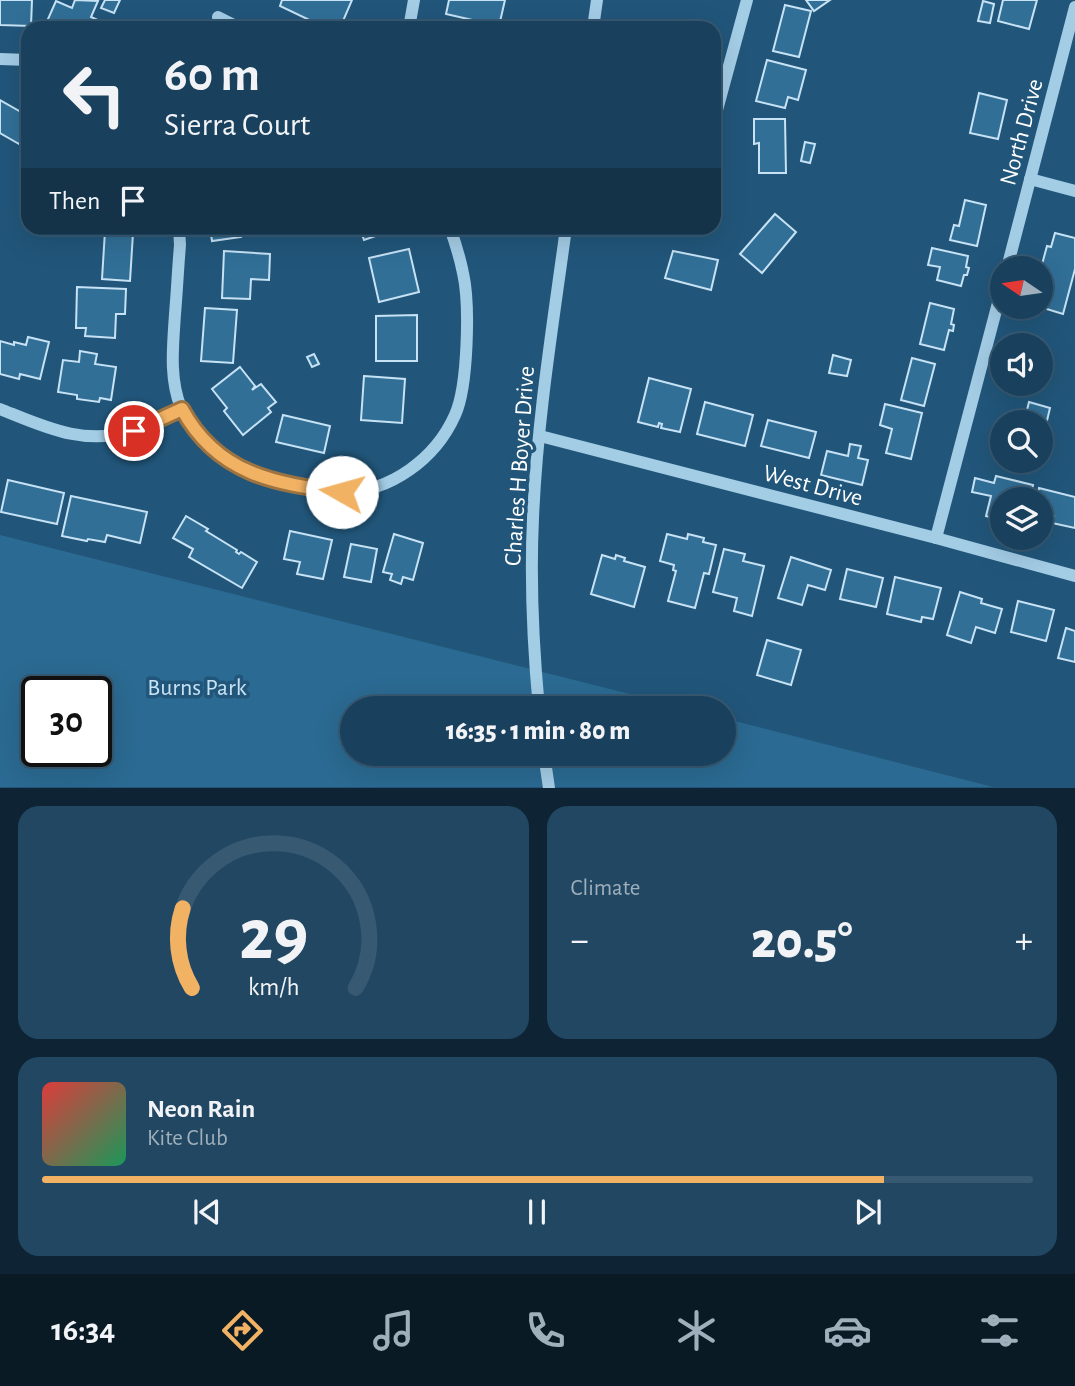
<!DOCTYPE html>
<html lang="en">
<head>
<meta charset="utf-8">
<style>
  body { margin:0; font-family:"Alegreya Sans",sans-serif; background:#224762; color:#f1f3f6; height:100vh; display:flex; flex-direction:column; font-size:26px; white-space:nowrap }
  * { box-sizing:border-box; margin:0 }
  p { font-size:23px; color:#9fafbb }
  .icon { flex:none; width:38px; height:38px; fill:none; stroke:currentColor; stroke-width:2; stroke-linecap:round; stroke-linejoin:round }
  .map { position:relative; height:788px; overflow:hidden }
  .panel { display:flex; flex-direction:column; gap:18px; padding:18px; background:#0e2333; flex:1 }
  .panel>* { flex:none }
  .hud { position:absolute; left:21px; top:21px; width:700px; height:214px; border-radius:21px; box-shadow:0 7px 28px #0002,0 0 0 2px #375972; background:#19405c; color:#f1f3f6; overflow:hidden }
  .needle { width:46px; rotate:283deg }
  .buttons { position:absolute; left:990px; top:256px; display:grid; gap:14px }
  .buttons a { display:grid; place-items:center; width:63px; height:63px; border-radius:50%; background:#19405c; box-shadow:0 7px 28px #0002,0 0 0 2px #375972; font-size:35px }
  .speed { position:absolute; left:21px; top:676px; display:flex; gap:14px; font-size:35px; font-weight:700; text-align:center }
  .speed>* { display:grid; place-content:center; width:91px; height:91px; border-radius:50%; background:#19405c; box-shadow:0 7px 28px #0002,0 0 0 2px #375972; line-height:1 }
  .speed .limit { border:4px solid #111; border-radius:10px; background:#fff; color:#111 }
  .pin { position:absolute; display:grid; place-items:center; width:60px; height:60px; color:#fff; margin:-30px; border:4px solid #fff; border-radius:50%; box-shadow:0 2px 7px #0007 }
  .me { position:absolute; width:77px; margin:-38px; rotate:277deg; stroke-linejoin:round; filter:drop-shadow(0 0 5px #0008) }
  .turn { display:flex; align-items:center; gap:24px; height:147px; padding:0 28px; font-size:32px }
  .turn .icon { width:91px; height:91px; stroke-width:2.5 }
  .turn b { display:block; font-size:49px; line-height:60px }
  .then { display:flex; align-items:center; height:66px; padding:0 28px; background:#0003; gap:14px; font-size:26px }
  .big { font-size:52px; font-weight:800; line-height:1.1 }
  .panel .card { flex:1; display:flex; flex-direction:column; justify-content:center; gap:10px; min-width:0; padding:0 24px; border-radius:21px; background:#224762 }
  .panel .dial { align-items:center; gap:0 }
  .dial svg { height:182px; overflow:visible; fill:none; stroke:#375972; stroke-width:7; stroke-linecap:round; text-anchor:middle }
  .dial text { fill:#f1f3f6; stroke:none }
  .song { display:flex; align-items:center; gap:21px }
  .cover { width:84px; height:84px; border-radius:10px; background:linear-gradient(135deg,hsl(0 70% 55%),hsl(150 70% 35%)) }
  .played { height:7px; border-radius:4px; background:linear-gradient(90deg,#f2b264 85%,#375972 85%) }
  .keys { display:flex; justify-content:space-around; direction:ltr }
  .heat { display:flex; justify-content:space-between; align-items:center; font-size:38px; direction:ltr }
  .panel .tiles { flex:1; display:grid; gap:18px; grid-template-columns:1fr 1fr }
  .card:last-child { grid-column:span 2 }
  .trip { position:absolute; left:340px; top:696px; width:396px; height:70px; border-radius:35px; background:#19405c; box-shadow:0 7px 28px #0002,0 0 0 2px #375972; font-weight:800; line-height:70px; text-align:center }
  .tabs { display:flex; height:112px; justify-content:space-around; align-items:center; background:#0a1a25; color:#9fafbb }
  .tabs .icon { width:49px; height:49px }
  .tabs .active { color:#f2b264 }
  .tabs b { font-size:32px; color:#f1f3f6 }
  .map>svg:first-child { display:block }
  .green { fill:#2b6a92; fill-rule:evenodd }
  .building { fill:#316f97; stroke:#c6e2f4; stroke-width:2 }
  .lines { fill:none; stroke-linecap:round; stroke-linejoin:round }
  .minor { stroke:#a3cce5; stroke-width:12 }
  .route-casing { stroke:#9d7441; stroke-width:18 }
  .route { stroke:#f2b264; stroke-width:12 }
  .labels { text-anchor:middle; stroke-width:7; stroke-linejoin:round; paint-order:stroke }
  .street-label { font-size:24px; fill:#fff; stroke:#21567a }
  .park-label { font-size:24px; fill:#c6e2f4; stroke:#21567a }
</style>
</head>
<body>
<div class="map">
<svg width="1075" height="788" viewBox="0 0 1075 788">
  <rect width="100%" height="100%" fill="#21567a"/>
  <path class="green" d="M0 535 689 709H352V754H723V718L993 787H0ZM37 691H96V751H37Z"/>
  <g class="building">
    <polygon points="0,0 32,0 31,26 0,25"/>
    <polygon points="75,0 98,1 91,17 100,21 97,28 44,28 56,1 72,8"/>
    <polygon points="105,0 120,0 114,13 101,8"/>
    <polygon points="282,0 352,0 340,28 321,28 322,26 280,6"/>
    <polygon points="449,0 505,0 499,26 446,14"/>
    <polygon points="806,0 830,0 814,11"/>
    <polygon points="1003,0 1037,0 1029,29 998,21"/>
    <polygon points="983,1 994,4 990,23 978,21"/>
    <polygon points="785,5 811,11 799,57 773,51"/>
    <polygon points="767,60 806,70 798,100 788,97 785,108 756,101"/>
    <polygon points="979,93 1007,100 998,139 970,133"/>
    <polygon points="0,100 28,116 28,128 19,144 0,133"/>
    <polygon points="754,119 785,119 786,173 759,173 759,143 754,144"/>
    <polygon points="805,142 815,144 810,163 801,161"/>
    <polygon points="965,200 986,205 977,246 950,240 954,225 959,226"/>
    <polygon points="775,214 796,232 762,273 740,254"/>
    <polygon points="210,228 239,228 241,237 212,241"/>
    <polygon points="360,228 399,228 364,240"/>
    <polygon points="105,231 133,233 130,281 102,279"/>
    <polygon points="1055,233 1075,238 1075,269 1063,314 1037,306 1041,306 1043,276 1041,275 1041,268 1047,246 1051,247"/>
    <polygon points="932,248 968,256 966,267 969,268 967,275 964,275 961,286 937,280 940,267 928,265"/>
    <polygon points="409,249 419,292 379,302 369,258"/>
    <polygon points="224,251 270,254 269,280 251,279 250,299 222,298"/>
    <polygon points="673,251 718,260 711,290 665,278"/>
    <polygon points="77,287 126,289 125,314 116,314 115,338 85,336 86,328 76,328"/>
    <polygon points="930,303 954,309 951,324 954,325 953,331 949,330 944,350 920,344"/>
    <polygon points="205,308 237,310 233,363 201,361"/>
    <polygon points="417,315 417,361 376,361 376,316"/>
    <polygon points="28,337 49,342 40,379 20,374 19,379 0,374 0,341 14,345 14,342 26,345"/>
    <polygon points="80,351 97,354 95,364 116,367 111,400 100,398 99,402 77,399 77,395 58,392 63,360 79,362"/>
    <polygon points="314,354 319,364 312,367 307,357"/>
    <polygon points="833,355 851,360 847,376 829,373"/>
    <polygon points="912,358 935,364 924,406 901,400"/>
    <polygon points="240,367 255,386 252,390 261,384 276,402 268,408 271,412 243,435 224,411 227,408 212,389"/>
    <polygon points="364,376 405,379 402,423 361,420"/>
    <polygon points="649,378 691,389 680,432 661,428 662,424 659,423 658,427 638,422"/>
    <polygon points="705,402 753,415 745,446 697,434"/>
    <polygon points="1029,402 1050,408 1041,446 1041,422 1024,422"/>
    <polygon points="885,404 922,413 911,459 886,453 892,429 880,425"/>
    <polygon points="283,415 330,426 324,453 276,442"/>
    <polygon points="768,420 816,432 809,458 761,446"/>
    <polygon points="850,444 861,446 858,458 868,460 862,485 821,475 827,451 848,456"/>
    <polygon points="996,476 1033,485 1030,499 1003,499 1003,521 986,516 991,496 972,492 975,478 994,483"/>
    <polygon points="8,480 64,493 57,524 1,512"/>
    <polygon points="1039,488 1075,497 1075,528 1052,523 1054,516 1041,513 1041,499 1037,499"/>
    <polygon points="71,496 147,512 140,543 107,535 105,542 88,539 87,541 62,536"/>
    <polygon points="186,516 208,529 206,531 237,550 236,552 239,554 241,552 257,562 242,588 189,557 193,549 173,538"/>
    <polygon points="290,531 332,540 323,579 297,574 300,562 284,559"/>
    <polygon points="394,534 423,543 413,580 403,577 401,584 390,580 392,574 383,572"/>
    <polygon points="667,534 687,539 688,534 704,538 703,542 716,545 709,574 704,573 695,608 668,601 676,571 673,570 674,565 660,561"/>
    <polygon points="351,544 377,549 371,582 344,577"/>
    <polygon points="724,549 745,554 743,561 764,566 752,616 734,611 737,598 713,592"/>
    <polygon points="602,555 615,559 616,555 625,558 624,561 645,567 634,607 591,594"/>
    <polygon points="791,557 831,570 825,590 808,585 802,605 778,598"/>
    <polygon points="847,569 883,578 876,607 840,599"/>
    <polygon points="895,577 941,588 933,619 922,617 921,622 887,614"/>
    <polygon points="960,592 982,599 981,603 1002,609 995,633 976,627 971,643 947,635"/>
    <polygon points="1018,601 1054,610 1046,641 1011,632"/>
    <polygon points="1066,628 1075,631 1075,662 1058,658"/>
    <polygon points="767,640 801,650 791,685 757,675"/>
  </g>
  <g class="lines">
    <g class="minor">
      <polyline points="218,17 240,28"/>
      <polyline points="409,28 414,0"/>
      <polyline points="593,28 597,0"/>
      <polyline points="0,59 28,60"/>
      <polyline points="714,121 747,0"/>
      <polyline points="1030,179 1075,191"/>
      <polyline points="714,180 715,184"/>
      <path d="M179 228 180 245C178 268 177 291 175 314 173 346 169 378 181 408 199 449 239 471 280 481 300 486 322 492 343 492 391 492 436 458 455 415 468 387 470 304 463 273 460 258 455 242 450 228"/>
      <polyline points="1007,268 1075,7"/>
      <path d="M0 409C45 427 83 446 132 431 149 426 165 416 182 409"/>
      <polyline points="540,436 936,538 1075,576"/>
      <polyline points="936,538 1003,284"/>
      <path d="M539 709C533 645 530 581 533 518 537 421 553 324 566 228"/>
      <polyline points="544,754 549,788"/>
    </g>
  </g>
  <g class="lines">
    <g class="route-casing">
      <path id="route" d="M134 431 182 409C217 474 275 484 342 492"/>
    </g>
    <use href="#route" class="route"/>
  </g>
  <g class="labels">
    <g class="street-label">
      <text transform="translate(1021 132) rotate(-75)" y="8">North Drive</text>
      <text transform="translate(519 466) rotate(-86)" y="8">Charles H Boyer Drive</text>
      <text transform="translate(813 485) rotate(15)" y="8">West Drive</text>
    </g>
    <g class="park-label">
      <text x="197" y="695">Burns Park</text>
    </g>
  </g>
</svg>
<div class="buttons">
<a><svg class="needle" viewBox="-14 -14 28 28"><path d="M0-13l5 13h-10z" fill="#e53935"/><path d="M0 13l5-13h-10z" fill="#9fafbb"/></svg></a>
<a><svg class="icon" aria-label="sound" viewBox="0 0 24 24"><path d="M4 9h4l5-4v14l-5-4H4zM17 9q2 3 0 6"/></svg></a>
<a><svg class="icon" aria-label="search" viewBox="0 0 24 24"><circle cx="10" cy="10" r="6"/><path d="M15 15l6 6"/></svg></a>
<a><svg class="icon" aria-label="layers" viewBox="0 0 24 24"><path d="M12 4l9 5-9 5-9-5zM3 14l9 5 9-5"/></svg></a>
</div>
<div class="speed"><div class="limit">30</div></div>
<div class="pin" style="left:134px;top:431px;background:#d93025"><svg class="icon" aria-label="arrive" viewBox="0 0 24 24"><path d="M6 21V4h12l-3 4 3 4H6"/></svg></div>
<svg class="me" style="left:342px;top:492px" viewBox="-20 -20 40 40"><circle r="19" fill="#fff"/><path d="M0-13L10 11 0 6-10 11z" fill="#f2b264"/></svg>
<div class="trip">16:35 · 1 min · 80 m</div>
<div class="hud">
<div class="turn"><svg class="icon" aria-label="left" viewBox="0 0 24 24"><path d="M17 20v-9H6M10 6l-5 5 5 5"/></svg><div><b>60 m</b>Sierra Court</div></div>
<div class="then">Then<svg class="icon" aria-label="arrive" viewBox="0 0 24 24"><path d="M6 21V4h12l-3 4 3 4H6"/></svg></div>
</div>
</div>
<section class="panel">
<div class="tiles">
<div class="card dial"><svg viewBox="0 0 100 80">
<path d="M14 69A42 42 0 1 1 86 69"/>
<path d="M14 69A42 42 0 0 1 10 34" stroke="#f2b264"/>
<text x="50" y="56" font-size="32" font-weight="700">29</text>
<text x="50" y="72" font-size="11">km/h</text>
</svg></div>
<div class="card"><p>Climate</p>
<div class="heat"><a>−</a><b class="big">20.5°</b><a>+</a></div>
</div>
<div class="card">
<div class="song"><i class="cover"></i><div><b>Neon Rain</b><p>Kite Club</p></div></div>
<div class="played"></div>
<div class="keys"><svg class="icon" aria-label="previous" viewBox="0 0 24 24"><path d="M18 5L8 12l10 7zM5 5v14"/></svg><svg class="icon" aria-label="pause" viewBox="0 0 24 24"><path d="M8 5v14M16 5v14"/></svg><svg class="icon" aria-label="next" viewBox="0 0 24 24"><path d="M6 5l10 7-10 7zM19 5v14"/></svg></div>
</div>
</div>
</section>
<nav class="tabs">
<b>16:34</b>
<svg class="icon active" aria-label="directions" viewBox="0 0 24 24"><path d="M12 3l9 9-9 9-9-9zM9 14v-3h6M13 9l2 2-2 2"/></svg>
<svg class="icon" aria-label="music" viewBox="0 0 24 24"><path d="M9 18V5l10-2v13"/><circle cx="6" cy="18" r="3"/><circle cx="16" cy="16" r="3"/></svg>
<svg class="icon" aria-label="phone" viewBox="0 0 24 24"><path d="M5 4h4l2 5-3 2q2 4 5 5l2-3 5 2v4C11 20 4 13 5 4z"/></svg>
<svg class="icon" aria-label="climate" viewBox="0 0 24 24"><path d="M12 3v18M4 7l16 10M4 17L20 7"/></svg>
<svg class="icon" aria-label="car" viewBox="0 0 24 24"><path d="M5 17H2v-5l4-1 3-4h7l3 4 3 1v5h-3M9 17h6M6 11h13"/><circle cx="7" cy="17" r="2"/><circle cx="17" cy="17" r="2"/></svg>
<svg class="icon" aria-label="filters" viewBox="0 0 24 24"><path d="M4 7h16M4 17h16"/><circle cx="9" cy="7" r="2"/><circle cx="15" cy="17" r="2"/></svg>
</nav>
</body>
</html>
